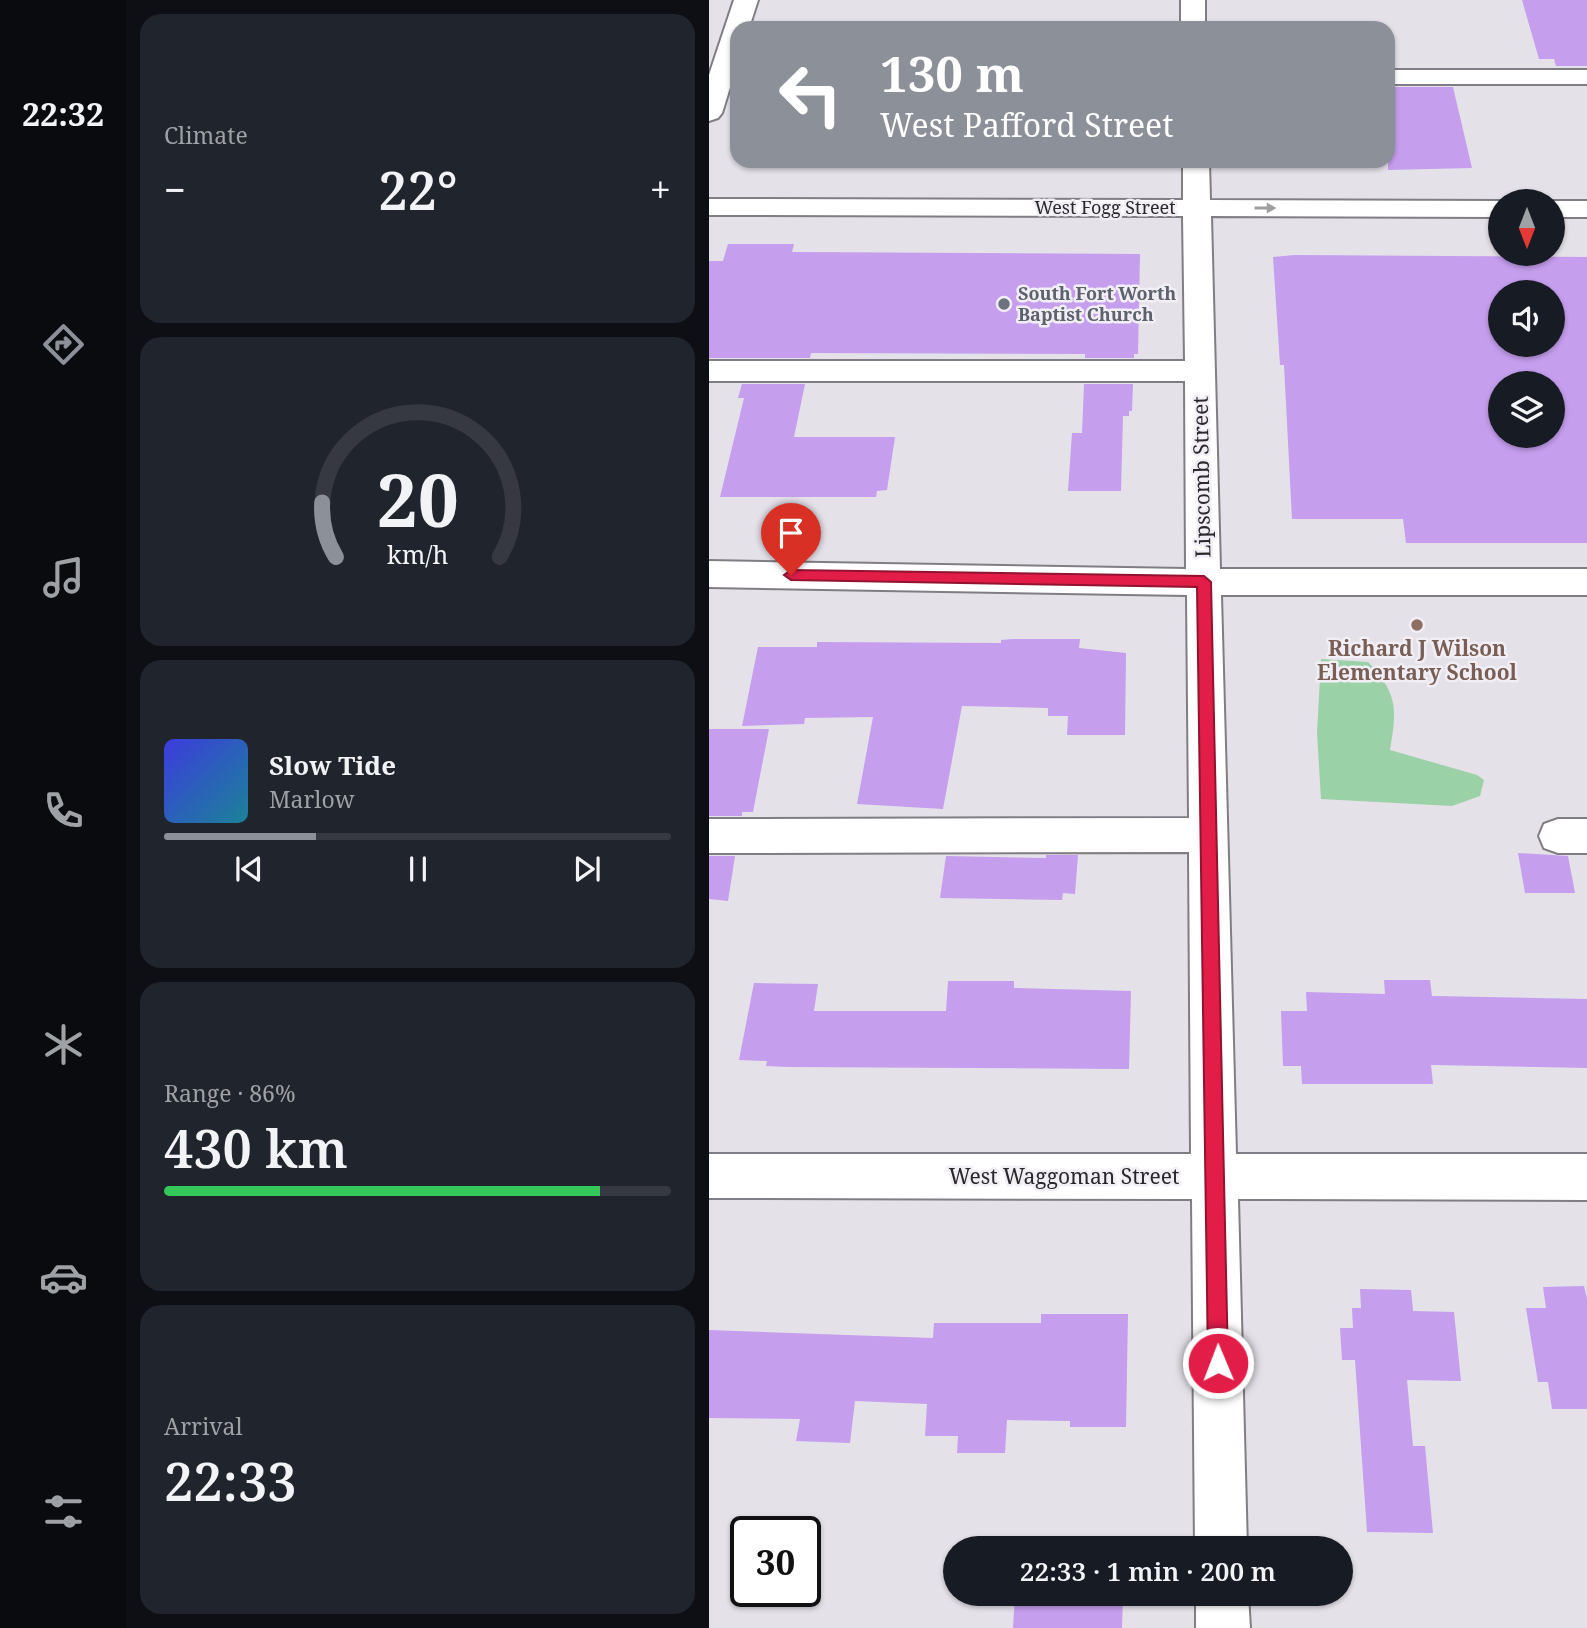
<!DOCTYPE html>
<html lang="en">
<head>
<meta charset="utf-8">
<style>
  body { margin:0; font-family:"Noto Serif",serif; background:#20242c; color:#f1f3f6; height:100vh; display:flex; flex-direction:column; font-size:26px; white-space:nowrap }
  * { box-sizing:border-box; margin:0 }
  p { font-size:23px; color:#9ea1a6 }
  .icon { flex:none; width:38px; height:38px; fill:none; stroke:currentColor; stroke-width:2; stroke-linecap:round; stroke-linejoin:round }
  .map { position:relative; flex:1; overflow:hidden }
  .side { display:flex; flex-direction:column; gap:14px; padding:14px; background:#0d0f14; width:583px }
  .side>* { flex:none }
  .hud { position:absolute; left:21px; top:21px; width:665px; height:147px; border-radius:21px; box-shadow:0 2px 5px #0004; background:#8c9099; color:#fff; overflow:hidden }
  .needle { width:46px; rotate:180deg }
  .controls { position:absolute; left:779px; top:189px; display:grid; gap:14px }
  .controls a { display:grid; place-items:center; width:77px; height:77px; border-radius:50%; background:#171b24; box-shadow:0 2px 5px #0004; font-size:35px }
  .speed { position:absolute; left:21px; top:1516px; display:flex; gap:14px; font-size:35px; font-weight:700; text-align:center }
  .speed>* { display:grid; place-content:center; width:91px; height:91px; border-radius:50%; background:#171b24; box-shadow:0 2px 5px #0004; line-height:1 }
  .speed .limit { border:4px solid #111; border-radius:10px; background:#fff; color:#111 }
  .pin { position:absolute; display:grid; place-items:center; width:60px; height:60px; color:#fff; margin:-72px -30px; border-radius:50% 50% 50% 0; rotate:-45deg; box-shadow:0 0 7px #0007 }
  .pin .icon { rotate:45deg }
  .me { position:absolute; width:77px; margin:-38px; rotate:359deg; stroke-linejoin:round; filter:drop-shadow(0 0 5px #0008) }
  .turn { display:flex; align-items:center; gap:24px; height:147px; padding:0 35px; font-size:32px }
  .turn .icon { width:91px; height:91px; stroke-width:2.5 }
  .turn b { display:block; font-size:49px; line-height:60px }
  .big { font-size:52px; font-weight:600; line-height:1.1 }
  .side .tile { flex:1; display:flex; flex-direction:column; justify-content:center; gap:10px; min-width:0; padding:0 24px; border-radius:21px; background:#20242c }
  .side .dial { align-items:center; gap:0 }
  .dial svg { height:182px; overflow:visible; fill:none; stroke:#363941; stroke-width:7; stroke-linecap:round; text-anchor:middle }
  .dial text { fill:#f1f3f6; stroke:none }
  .song { display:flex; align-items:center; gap:21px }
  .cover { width:84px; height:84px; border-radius:10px; background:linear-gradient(135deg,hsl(240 70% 55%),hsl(190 70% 35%)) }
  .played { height:7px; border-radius:4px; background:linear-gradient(90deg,#8c9099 30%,#363941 30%) }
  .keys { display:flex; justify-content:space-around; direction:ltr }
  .heat { display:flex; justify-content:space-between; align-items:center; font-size:38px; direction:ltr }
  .charge { height:10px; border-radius:5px; background:linear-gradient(90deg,#34c759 86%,#363941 0) }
  .trip { position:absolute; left:234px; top:1536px; width:410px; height:70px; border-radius:35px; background:#171b24; box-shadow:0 2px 5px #0004; font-weight:600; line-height:70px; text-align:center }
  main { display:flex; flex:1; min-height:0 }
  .tabs { display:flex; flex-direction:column; width:126px; justify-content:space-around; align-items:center; background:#090b0e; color:#9ea1a6 }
  .tabs .icon { width:49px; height:49px }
  .tabs .current { color:#8c9099 }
  .tabs b { font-size:32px; color:#f1f3f6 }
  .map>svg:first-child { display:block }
  .green { fill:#9bd1a6 }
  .building { fill:#c59eed; fill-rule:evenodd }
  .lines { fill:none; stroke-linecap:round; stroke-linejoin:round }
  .minor-casing { stroke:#807d84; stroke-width:4 }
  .minor { fill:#fff; fill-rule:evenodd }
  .oneway { fill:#9f9ea0 }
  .route { fill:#e11d48; stroke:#92132f; stroke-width:2 }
  .worship-dot { fill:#6b7280; stroke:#f2eef6; stroke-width:2.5 }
  .education-dot { fill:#8d6e63; stroke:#f2eef6; stroke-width:2.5 }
  .labels { text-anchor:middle; stroke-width:5; stroke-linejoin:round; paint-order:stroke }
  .far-street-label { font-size:18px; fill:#2a282b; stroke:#f2eef6 }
  .far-worship-label { font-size:18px; font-weight:bold; fill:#5b616d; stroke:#f2eef6; text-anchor:start }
  .street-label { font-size:21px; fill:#2a282b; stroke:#f2eef6 }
  .education-label { font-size:21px; font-weight:bold; fill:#785e54; stroke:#f2eef6 }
</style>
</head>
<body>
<main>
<nav class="tabs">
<b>22:32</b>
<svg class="icon current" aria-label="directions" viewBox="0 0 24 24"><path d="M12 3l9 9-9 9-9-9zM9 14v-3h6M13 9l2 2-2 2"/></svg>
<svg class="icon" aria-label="music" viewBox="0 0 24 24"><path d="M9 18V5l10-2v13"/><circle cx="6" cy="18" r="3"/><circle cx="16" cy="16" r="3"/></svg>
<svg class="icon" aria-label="phone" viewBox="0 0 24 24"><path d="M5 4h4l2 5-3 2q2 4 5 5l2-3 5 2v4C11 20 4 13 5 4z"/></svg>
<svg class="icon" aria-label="climate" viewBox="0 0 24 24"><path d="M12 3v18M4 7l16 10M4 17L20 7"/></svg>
<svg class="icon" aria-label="car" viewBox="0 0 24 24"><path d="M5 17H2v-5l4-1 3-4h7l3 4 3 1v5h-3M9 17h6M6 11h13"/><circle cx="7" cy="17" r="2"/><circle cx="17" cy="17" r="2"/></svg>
<svg class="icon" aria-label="filters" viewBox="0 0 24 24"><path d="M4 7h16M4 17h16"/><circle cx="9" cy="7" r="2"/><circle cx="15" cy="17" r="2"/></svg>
</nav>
<section class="side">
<div class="tile"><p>Climate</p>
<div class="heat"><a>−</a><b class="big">22°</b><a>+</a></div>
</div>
<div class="tile dial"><svg viewBox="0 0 100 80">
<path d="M14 69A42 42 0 1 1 86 69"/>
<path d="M14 69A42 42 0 0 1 8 45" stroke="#8c9099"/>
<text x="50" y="56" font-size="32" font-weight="700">20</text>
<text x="50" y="72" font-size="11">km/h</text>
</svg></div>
<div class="tile">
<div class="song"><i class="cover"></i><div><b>Slow Tide</b><p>Marlow</p></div></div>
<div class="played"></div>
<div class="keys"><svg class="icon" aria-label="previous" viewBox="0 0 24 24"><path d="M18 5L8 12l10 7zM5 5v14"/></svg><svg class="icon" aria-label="pause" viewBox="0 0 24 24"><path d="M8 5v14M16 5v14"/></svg><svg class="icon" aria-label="next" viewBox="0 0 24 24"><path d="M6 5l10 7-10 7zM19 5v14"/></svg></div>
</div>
<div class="tile"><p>Range · 86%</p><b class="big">430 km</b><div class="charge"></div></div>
<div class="tile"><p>Arrival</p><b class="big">22:33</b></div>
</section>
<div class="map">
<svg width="879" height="1628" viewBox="0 0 879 1628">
  <rect width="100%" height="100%" fill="#e5e1e9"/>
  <path class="green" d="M612 659 659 662C689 694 688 708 681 750L768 775 775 780 771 796 743 806 612 799 608 733Z"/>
  <g class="building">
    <polygon points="813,0 879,0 879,66 847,66 845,59 830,59"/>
    <polygon points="679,87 744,87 763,168 679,170"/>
    <polygon points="19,244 85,244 83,252 431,254 429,354 425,354 425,358 376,358 376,354 102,353 101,358 0,358 0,261 14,261"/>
    <path d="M586 255 879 257V543H697L694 519H583L575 365H571L564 257ZM791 292H844V345H791ZM791 383H844V436H791Z"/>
    <polygon points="33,384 96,384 85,437 186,437 178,490 168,491 167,497 11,497 35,398 29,398"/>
    <polygon points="375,384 424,384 423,411 420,411 420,416 414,416 412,491 359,491 363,433 373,433"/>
    <polygon points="304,639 371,639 370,648 417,653 416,735 358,735 359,716 339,716 339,708 253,706 234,809 148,804 164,717 96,718 95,724 33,726 49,647 108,647 108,642 292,643 292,640"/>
    <polygon points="0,729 60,729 44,812 33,812 33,816 0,816"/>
    <polygon points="809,853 859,856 866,893 816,893"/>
    <polygon points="337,855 369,855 366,894 354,893 353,900 231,898 237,856 337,858"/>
    <polygon points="0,856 26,856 19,901 0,899"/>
    <polygon points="675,980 721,980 723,996 879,999 879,1068 722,1065 724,1084 593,1084 592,1066 574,1066 572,1011 598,1011 597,992 676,994"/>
    <polygon points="239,981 305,981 305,988 422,991 420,1069 79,1067 57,1066 58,1061 30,1060 45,983 109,984 105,1011 237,1011"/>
    <polygon points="875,1286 879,1303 879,1409 843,1409 839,1382 829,1382 817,1308 837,1308 834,1287"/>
    <polygon points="651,1289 702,1290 704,1311 745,1312 752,1381 698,1380 704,1446 716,1446 724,1533 658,1532 646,1360 633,1360 631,1328 644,1328 643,1308 652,1308"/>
    <polygon points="332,1314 419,1314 417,1427 361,1427 361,1421 298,1420 296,1453 248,1453 249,1436 216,1436 218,1404 146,1401 141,1443 87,1441 91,1419 0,1418 0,1330 224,1338 225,1323 332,1323"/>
    <polygon points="306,1594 414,1594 413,1628 304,1628"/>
  </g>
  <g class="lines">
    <g class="minor-casing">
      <g id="minor">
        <polygon points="25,0 49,0 40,28 28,28 28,65 13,113 9,118 0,121 0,75"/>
        <rect x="472" y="0" width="24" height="28"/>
        <rect x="679" y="70" width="200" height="14"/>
        <polygon points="474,161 500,161 501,200 793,201 791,217 502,216 511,569 879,569 879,595 512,595 527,1154 879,1154 879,1200 529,1199 538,1549 486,1549 483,1199 0,1198 0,1154 482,1154 480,852 0,853 0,819 480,818 478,595 0,587 0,561 477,569 476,381 0,381 0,361 476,361 474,216 0,215 0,199 474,200"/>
        <polygon points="842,201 879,201 879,217 844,217"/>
        <polygon points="849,819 879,819 879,853 849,853 835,848 830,836 835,824"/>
        <polygon points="487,1594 539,1594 541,1628 487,1628"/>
      </g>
    </g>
    <use href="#minor" class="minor"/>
  </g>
  <defs><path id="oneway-solid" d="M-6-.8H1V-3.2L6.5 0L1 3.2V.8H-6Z" transform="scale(1.75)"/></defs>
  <use class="oneway" href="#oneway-solid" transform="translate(556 208)"/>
  <polygon class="route" points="82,570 495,576 502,582 519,1363 516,1370 509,1373 502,1370 499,1363 488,587 82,580 75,575"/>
  <circle class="worship-dot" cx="295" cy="304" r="7"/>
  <circle class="education-dot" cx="708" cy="625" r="7"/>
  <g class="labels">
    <g class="far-street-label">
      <text x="396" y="214">West Fogg Street</text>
    </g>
    <g class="far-worship-label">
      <text x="309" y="300">South Fort Worth<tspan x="309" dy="21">Baptist Church</tspan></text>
    </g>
    <g class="street-label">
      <text transform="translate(493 477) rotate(-91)" y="7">Lipscomb Street</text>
      <text x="355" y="1184">West Waggoman Street</text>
    </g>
    <g class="education-label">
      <text x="708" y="656">Richard J Wilson<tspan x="708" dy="24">Elementary School</tspan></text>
    </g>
  </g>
</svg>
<div class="controls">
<a><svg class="needle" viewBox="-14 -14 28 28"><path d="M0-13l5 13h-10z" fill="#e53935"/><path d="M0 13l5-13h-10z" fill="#9ea1a6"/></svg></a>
<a><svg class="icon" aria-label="sound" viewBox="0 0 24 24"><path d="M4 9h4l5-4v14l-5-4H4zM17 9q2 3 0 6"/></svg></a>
<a><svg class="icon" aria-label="layers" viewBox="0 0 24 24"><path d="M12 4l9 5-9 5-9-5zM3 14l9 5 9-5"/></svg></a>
</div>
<div class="speed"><div class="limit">30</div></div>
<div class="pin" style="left:82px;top:575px;background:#d93025"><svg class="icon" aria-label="arrive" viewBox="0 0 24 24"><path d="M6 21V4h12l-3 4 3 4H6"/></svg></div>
<svg class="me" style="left:509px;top:1363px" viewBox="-20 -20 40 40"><circle r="17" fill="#e11d48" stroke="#fff" stroke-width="3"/><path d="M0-11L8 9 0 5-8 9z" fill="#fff"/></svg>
<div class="trip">22:33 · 1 min · 200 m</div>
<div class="hud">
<div class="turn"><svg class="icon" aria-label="left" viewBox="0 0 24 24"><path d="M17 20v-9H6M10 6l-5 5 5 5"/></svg><div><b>130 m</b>West Pafford Street</div></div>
</div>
</div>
</main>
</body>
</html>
